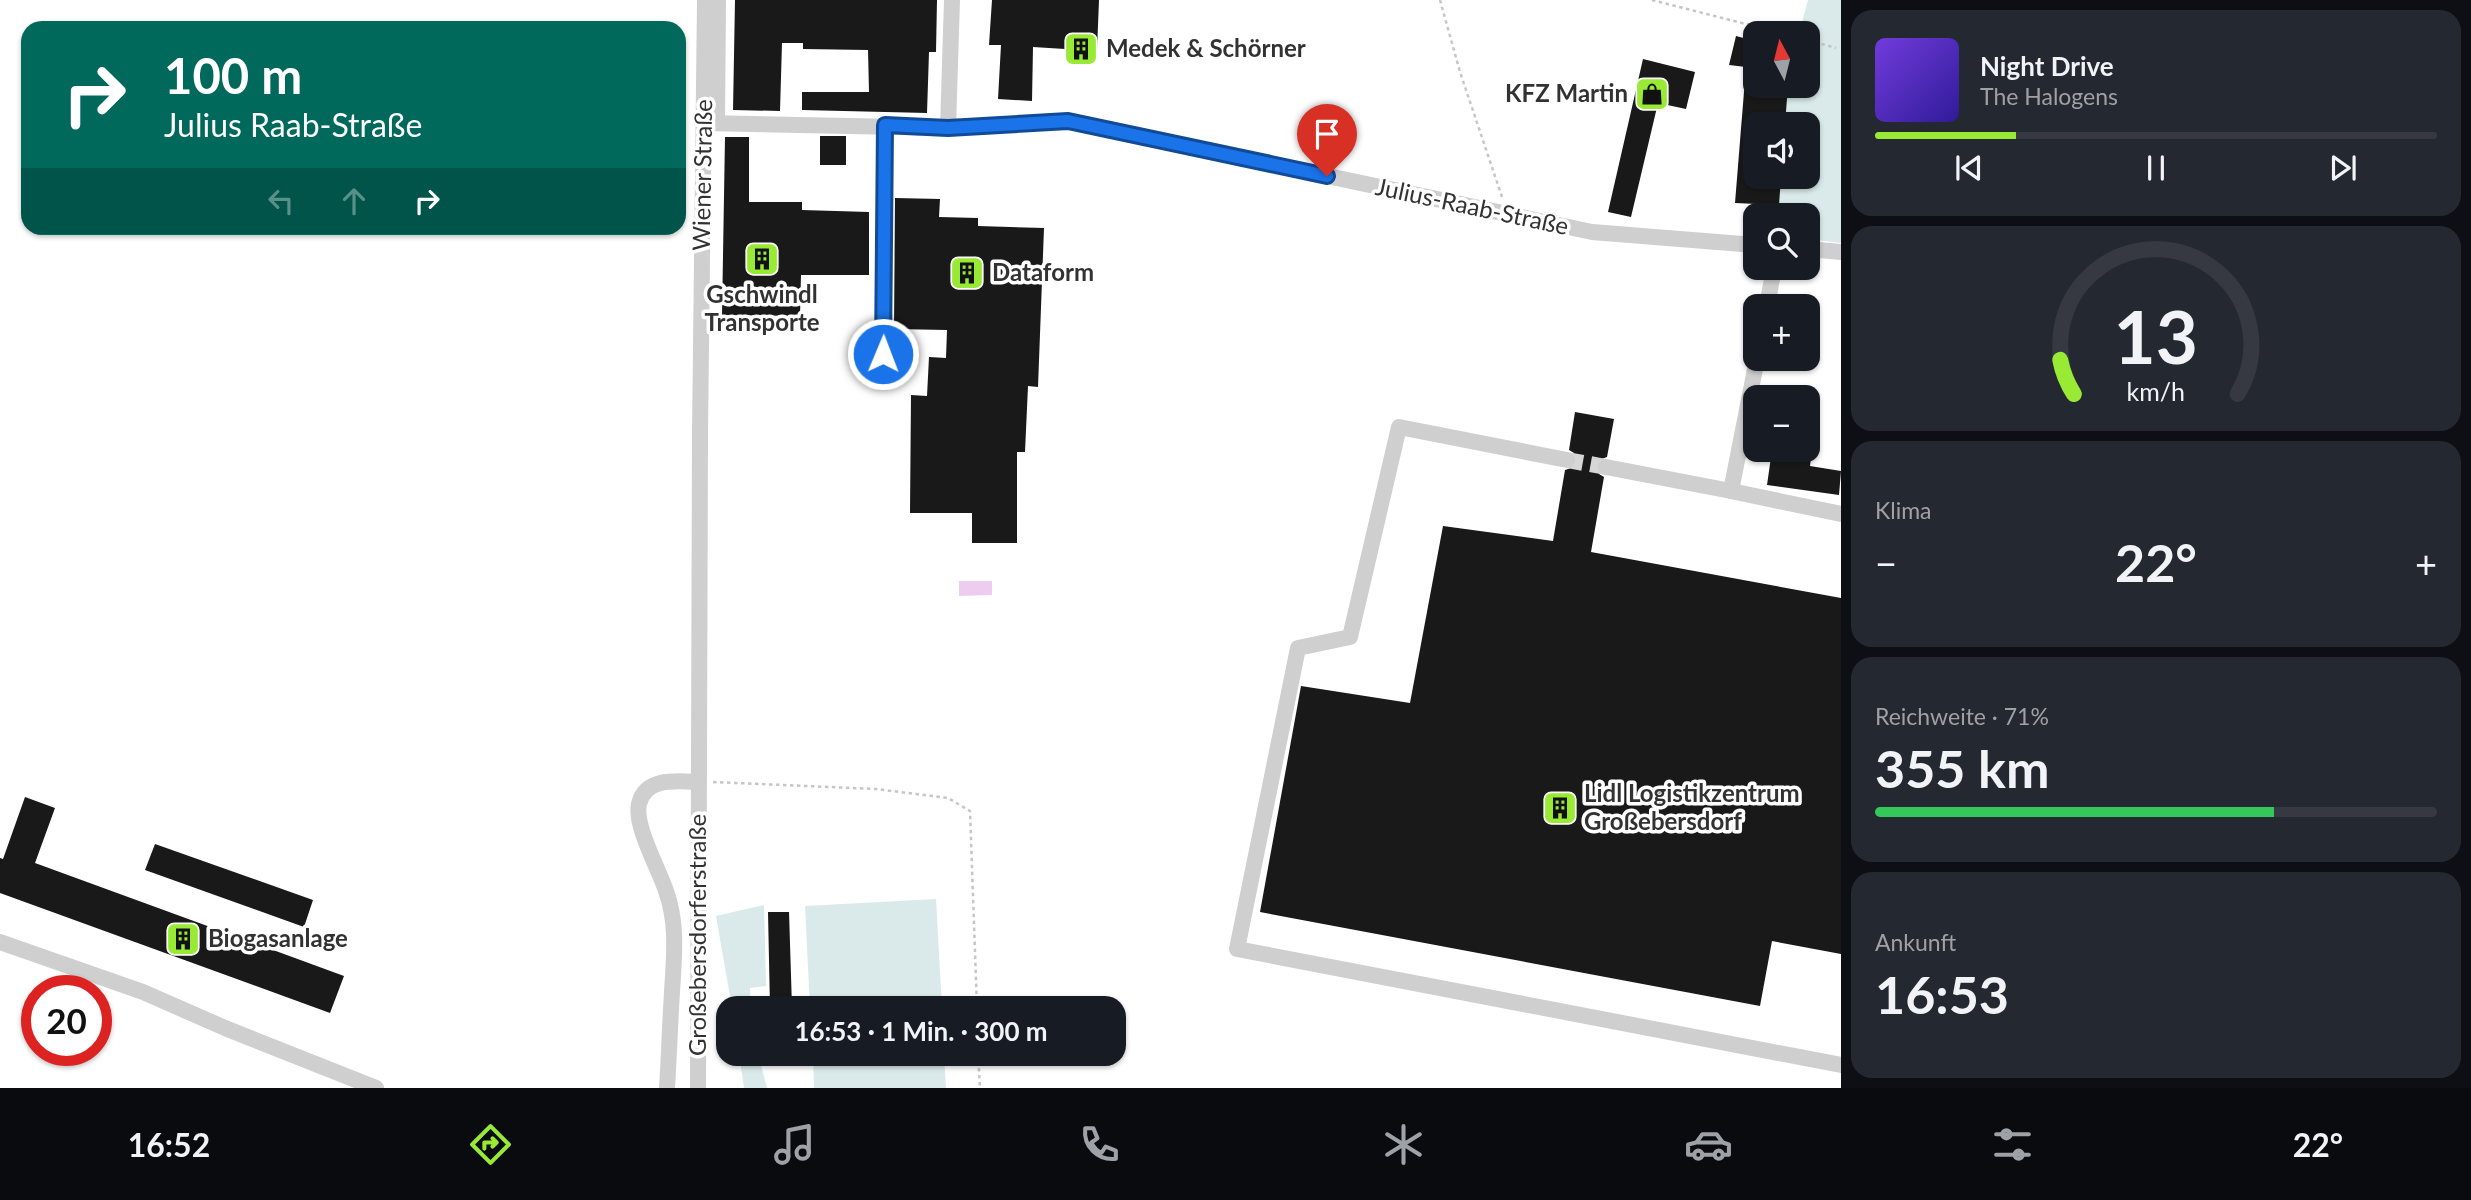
<!DOCTYPE html>
<html lang="de">
<head>
<meta charset="utf-8">
<style>
  body { margin:0; font-family:Lato,sans-serif; background:#242831; color:#f1f3f6; height:100vh; display:flex; flex-direction:column; font-size:26px; white-space:nowrap }
  * { box-sizing:border-box; margin:0 }
  p { font-size:23px; color:#9ea1a6 }
  .icon { flex:none; width:38px; height:38px; fill:none; stroke:currentColor; stroke-width:2; stroke-linecap:round; stroke-linejoin:round }
  .map { position:relative; flex:1; overflow:hidden }
  .side { display:flex; flex-direction:column; gap:10px; padding:10px; background:#0d0f14; width:630px }
  .side>* { flex:none }
  .top-card { position:absolute; left:21px; top:21px; width:665px; height:214px; border-radius:21px; box-shadow:0 2px 5px #0004; background:#00695c; color:#fff; overflow:hidden }
  .needle { width:46px; rotate:353deg }
  .controls { position:absolute; left:1743px; top:21px; display:grid; gap:14px }
  .controls a { display:grid; place-items:center; width:77px; height:77px; border-radius:14px; background:#171b24; box-shadow:0 2px 5px #0004; font-size:35px }
  .speed { position:absolute; left:21px; top:975px; display:flex; gap:14px; font-size:35px; font-weight:700; text-align:center }
  .speed>* { display:grid; place-content:center; width:91px; height:91px; border-radius:50%; background:#171b24; box-shadow:0 2px 5px #0004; line-height:1 }
  .speed .limit { border:10px solid #d22; background:#fff; color:#111 }
  .pin { position:absolute; display:grid; place-items:center; width:60px; height:60px; color:#fff; margin:-72px -30px; border-radius:50% 50% 50% 0; rotate:-45deg; box-shadow:0 0 7px #0007 }
  .pin .icon { rotate:45deg }
  .me { position:absolute; width:77px; margin:-38px; rotate:1deg; stroke-linejoin:round; filter:drop-shadow(0 0 5px #0008) }
  .turn { display:flex; align-items:center; gap:24px; height:147px; padding:0 28px; font-size:32px }
  .turn .icon { width:91px; height:91px; stroke-width:2.5 }
  .turn b { display:block; font-size:49px; line-height:60px }
  .lanes { display:flex; align-items:center; height:66px; padding:0 28px; background:#0003; justify-content:center; gap:35px; direction:ltr }
  .lanes .off { opacity:.35 }
  .big { font-size:52px; font-weight:700; line-height:1.1 }
  .side .card { flex:1; display:flex; flex-direction:column; justify-content:center; gap:10px; min-width:0; padding:0 24px; border-radius:21px; background:#242831 }
  .side .dial { align-items:center; gap:0 }
  .dial svg { height:182px; overflow:visible; fill:none; stroke:#363941; stroke-width:7; stroke-linecap:round; text-anchor:middle }
  .dial text { fill:#f1f3f6; stroke:none }
  .song { display:flex; align-items:center; gap:21px }
  .cover { width:84px; height:84px; border-radius:10px; background:linear-gradient(135deg,hsl(260 70% 55%),hsl(250 70% 35%)) }
  .played { height:7px; border-radius:4px; background:linear-gradient(90deg,#98ea34 25%,#363941 25%) }
  .keys { display:flex; justify-content:space-around; direction:ltr }
  .heat { display:flex; justify-content:space-between; align-items:center; font-size:38px; direction:ltr }
  .charge { height:10px; border-radius:5px; background:linear-gradient(90deg,#34c759 71%,#363941 0) }
  .trip { position:absolute; left:716px; top:996px; width:410px; height:70px; border-radius:21px; background:#171b24; box-shadow:0 2px 5px #0004; font-weight:700; line-height:70px; text-align:center }
  .tabs { display:flex; height:112px; justify-content:space-around; align-items:center; background:#090b0e; color:#9ea1a6 }
  .tabs .icon { width:49px; height:49px }
  .tabs .on { color:#98ea34 }
  .tabs b { font-size:32px; color:#f1f3f6 }
  main { display:flex; flex:1; min-height:0 }
  .map>svg:first-child { display:block }
  .green { fill:#daeaea }
  .water { fill:#eccdef }
  .building { fill:#191919 }
  .lines { fill:none; stroke-linecap:round; stroke-linejoin:round }
  .minor-tunnel { stroke:#d6d6d6; stroke-width:16; stroke-dasharray:16 8; stroke-linecap:butt }
  .path { stroke:#c6c6c6; stroke-width:2.5; stroke-dasharray:3.5 3.5; stroke-linecap:butt }
  .minor { stroke:#cfcfcf; stroke-width:16 }
  .route-casing { stroke:#114b97; stroke-width:18 }
  .route { stroke:#1a73e8; stroke-width:12 }
  .labels { text-anchor:middle; stroke-width:7; stroke-linejoin:round; paint-order:stroke }
  .poi-label { font-size:24px; font-weight:bold; fill:#323232; stroke:#fff; text-anchor:start }
  .street-label { font-size:24px; fill:#323232; stroke:#fff }
</style>
</head>
<body>
<main>
<div class="map">
<svg width="1841" height="1088" viewBox="0 0 1841 1088">
  <rect width="100%" height="100%" fill="#fff"/>
  <g class="green">
    <polygon points="1808,0 1841,0 1841,243 1808,239 1808,215 1755,215 1755,233 1751,232 1764,177 1808,177 1808,124 1777,124 1787,86 1808,86 1808,33 1799,33"/>
    <polygon points="936,899 942,1008 810,1008 805,906"/>
    <polygon points="764,905 766,986 750,988 751,1008 732,1008 716,916"/>
    <polygon points="739,1054 758,1054 767,1088 744,1088"/>
    <polygon points="813,1054 944,1054 946,1088 814,1088"/>
  </g>
  <polygon class="water" points="959,581 992,581 992,595 959,596"/>
  <g class="building">
    <polygon points="735,0 937,0 936,52 929,52 927,113 802,110 802,92 869,92 868,50 803,49 803,43 782,43 780,111 733,110"/>
    <polygon points="992,0 1099,0 1097,51 1033,47 1032,101 998,99 1001,45 989,45"/>
    <polygon points="1736,36 1755,41 1755,86 1788,86 1785,124 1755,124 1755,177 1781,177 1779,205 1735,203 1746,67 1729,65"/>
    <polygon points="1643,59 1695,72 1686,109 1658,103 1631,217 1608,212"/>
    <rect x="820" y="136" width="26" height="29"/>
    <polygon points="725,137 749,137 749,202 802,202 802,210 869,212 869,275 801,275 800,316 722,315"/>
    <polygon points="895,198 940,199 939,217 978,218 978,226 1044,228 1038,387 1028,386 1025,452 1017,452 1017,543 972,543 972,513 910,513 911,395 927,396 929,357 946,358 947,330 894,329"/>
    <polygon points="1575,412 1614,419 1607,457 1599,460 1596,466 1599,474 1604,477 1591,552 1841,598 1841,954 1772,941 1760,1006 1260,912 1301,686 1410,703 1443,526 1553,541 1565,470 1574,467 1577,461 1574,453 1569,450"/>
    <polygon points="1772,450 1812,450 1810,466 1841,471 1839,495 1767,485"/>
    <polygon points="25,797 55,808 35,863 344,976 330,1013 0,893 0,858 3,859"/>
    <polygon points="155,844 313,900 304,927 145,870"/>
    <polygon points="768,912 789,912 792,1008 770,1008"/>
  </g>
  <g class="lines">
    <polyline class="minor-tunnel" points="1567,460 1606,467"/>
    <g class="path">
      <polyline points="1440,0 1460,72 1502,197"/>
      <polyline points="1652,0 1781,33"/>
      <polyline points="1808,40 1836,48"/>
      <polyline points="713,782 876,789 948,798 970,811 977,1008"/>
      <polyline points="978,1054 980,1088"/>
    </g>
    <g class="minor">
      <polyline points="704,123 948,128 1068,121 1592,232 1755,245"/>
      <polyline points="717,123 718,0"/>
      <polyline points="948,128 952,0"/>
      <polyline points="1808,249 1841,252"/>
      <polyline points="1767,306 1774,268"/>
      <polyline points="883,354 885,125"/>
      <polyline points="1567,460 1399,427 1350,637 1298,648 1237,949 1841,1065"/>
      <polyline points="1606,467 1731,491 1757,359"/>
      <polyline points="1731,491 1841,514"/>
      <polyline points="0,942 143,992 225,1028 376,1088"/>
      <path d="M667 1088C669 1056 670 1024 672 992 674 957 678 924 666 891 659 869 634 826 639 804 645 777 677 781 698 782"/>
      <polyline points="698,1088 700,434 705,0"/>
    </g>
  </g>
  <g class="lines">
    <g class="route-casing">
      <polyline id="route" points="883,354 885,125 948,128 1068,121 1327,176"/>
    </g>
    <use href="#route" class="route"/>
  </g>
  <defs>
    <g id="building-square" transform="scale(1.75)"><rect x="-9" y="-9" width="18" height="18" rx="4" fill="#98ea34" stroke="#fff"/><path d="M-4-6H4V6H1V3H-1V6H-4ZM-2.5-4.3h1.7v1.8h-1.7ZM.8-4.3h1.7v1.8H.8ZM-2.5-1h1.7V.8h-1.7ZM.8-1h1.7V.8H.8Z" fill="#111"/></g>
    <g id="shop-square" transform="scale(1.75)"><rect x="-9" y="-9" width="18" height="18" rx="4" fill="#98ea34" stroke="#fff"/><path d="M-5-2.5h2.3a2.7 3.5 0 0 1 5.4 0H5L5.5 6h-11ZM-1.5-2.5h3a1.5 2.3 0 0 0-3 0Z" fill="#111"/></g>
  </defs>
  <g fill-rule="evenodd">
    <use href="#building-square" x="1081" y="49"/>
    <use href="#shop-square" x="1652" y="94"/>
    <use href="#building-square" x="762" y="259"/>
    <use href="#building-square" x="967" y="273"/>
    <use href="#building-square" x="1560" y="808"/>
    <use href="#building-square" x="183" y="939"/>
  </g>
  <g class="labels">
    <g class="poi-label">
      <text x="1106" y="57">Medek &amp; Schörner</text>
      <text x="1628" y="102" text-anchor="end">KFZ Martin</text>
      <text x="992" y="281">Dataform</text>
      <text x="762" y="303" text-anchor="middle">Gschwindl<tspan x="762" dy="28">Transporte</tspan></text>
      <text x="1584" y="802">Lidl Logistikzentrum<tspan x="1584" dy="28">Großebersdorf</tspan></text>
      <text x="208" y="947">Biogasanlage</text>
    </g>
    <g class="street-label">
      <text transform="translate(703 175) rotate(-89)" y="8">Wiener Straße</text>
      <text transform="translate(1472 207) rotate(12)" y="8">Julius-Raab-Straße</text>
      <text transform="translate(698 935) rotate(-90)" y="8">Großebersdorferstraße</text>
    </g>
  </g>
</svg>
<div class="controls">
<a><svg class="needle" viewBox="-14 -14 28 28"><path d="M0-13l5 13h-10z" fill="#e53935"/><path d="M0 13l5-13h-10z" fill="#9ea1a6"/></svg></a>
<a><svg class="icon" aria-label="sound" viewBox="0 0 24 24"><path d="M4 9h4l5-4v14l-5-4H4zM17 9q2 3 0 6"/></svg></a>
<a><svg class="icon" aria-label="search" viewBox="0 0 24 24"><circle cx="10" cy="10" r="6"/><path d="M15 15l6 6"/></svg></a>
<a>+</a>
<a>−</a>
</div>
<div class="speed"><div class="limit">20</div></div>
<div class="pin" style="left:1327px;top:176px;background:#d93025"><svg class="icon" aria-label="arrive" viewBox="0 0 24 24"><path d="M6 21V4h12l-3 4 3 4H6"/></svg></div>
<svg class="me" style="left:883px;top:354px" viewBox="-20 -20 40 40"><circle r="17" fill="#1a73e8" stroke="#fff" stroke-width="3"/><path d="M0-11L8 9 0 5-8 9z" fill="#fff"/></svg>
<div class="trip">16:53 · 1 Min. · 300 m</div>
<div class="top-card">
<div class="turn"><svg class="icon" aria-label="right" viewBox="0 0 24 24"><path d="M7 20v-9h11M14 6l5 5-5 5"/></svg><div><b>100 m</b>Julius Raab-Straße</div></div>
<div class="lanes"><svg class="icon off" aria-label="left" viewBox="0 0 24 24"><path d="M17 20v-9H6M10 6l-5 5 5 5"/></svg><svg class="icon off" aria-label="ahead" viewBox="0 0 24 24"><path d="M12 20V5M6 11l6-6 6 6"/></svg><svg class="icon" aria-label="right" viewBox="0 0 24 24"><path d="M7 20v-9h11M14 6l5 5-5 5"/></svg></div>
</div>
</div>
<section class="side">
<div class="card">
<div class="song"><i class="cover"></i><div><b>Night Drive</b><p>The Halogens</p></div></div>
<div class="played"></div>
<div class="keys"><svg class="icon" aria-label="previous" viewBox="0 0 24 24"><path d="M18 5L8 12l10 7zM5 5v14"/></svg><svg class="icon" aria-label="pause" viewBox="0 0 24 24"><path d="M8 5v14M16 5v14"/></svg><svg class="icon" aria-label="next" viewBox="0 0 24 24"><path d="M6 5l10 7-10 7zM19 5v14"/></svg></div>
</div>
<div class="card dial"><svg viewBox="0 0 100 80">
<path d="M14 69A42 42 0 1 1 86 69"/>
<path d="M14 69A42 42 0 0 1 8 54" stroke="#98ea34"/>
<text x="50" y="56" font-size="32" font-weight="700">13</text>
<text x="50" y="72" font-size="11">km/h</text>
</svg></div>
<div class="card"><p>Klima</p>
<div class="heat"><a>−</a><b class="big">22°</b><a>+</a></div>
</div>
<div class="card"><p>Reichweite · 71%</p><b class="big">355 km</b><div class="charge"></div></div>
<div class="card"><p>Ankunft</p><b class="big">16:53</b></div>
</section>
</main>
<nav class="tabs">
<b>16:52</b>
<svg class="icon on" aria-label="directions" viewBox="0 0 24 24"><path d="M12 3l9 9-9 9-9-9zM9 14v-3h6M13 9l2 2-2 2"/></svg>
<svg class="icon" aria-label="music" viewBox="0 0 24 24"><path d="M9 18V5l10-2v13"/><circle cx="6" cy="18" r="3"/><circle cx="16" cy="16" r="3"/></svg>
<svg class="icon" aria-label="phone" viewBox="0 0 24 24"><path d="M5 4h4l2 5-3 2q2 4 5 5l2-3 5 2v4C11 20 4 13 5 4z"/></svg>
<svg class="icon" aria-label="climate" viewBox="0 0 24 24"><path d="M12 3v18M4 7l16 10M4 17L20 7"/></svg>
<svg class="icon" aria-label="car" viewBox="0 0 24 24"><path d="M5 17H2v-5l4-1 3-4h7l3 4 3 1v5h-3M9 17h6M6 11h13"/><circle cx="7" cy="17" r="2"/><circle cx="17" cy="17" r="2"/></svg>
<svg class="icon" aria-label="filters" viewBox="0 0 24 24"><path d="M4 7h16M4 17h16"/><circle cx="9" cy="7" r="2"/><circle cx="15" cy="17" r="2"/></svg>
<b>22°</b>
</nav>
</body>
</html>
